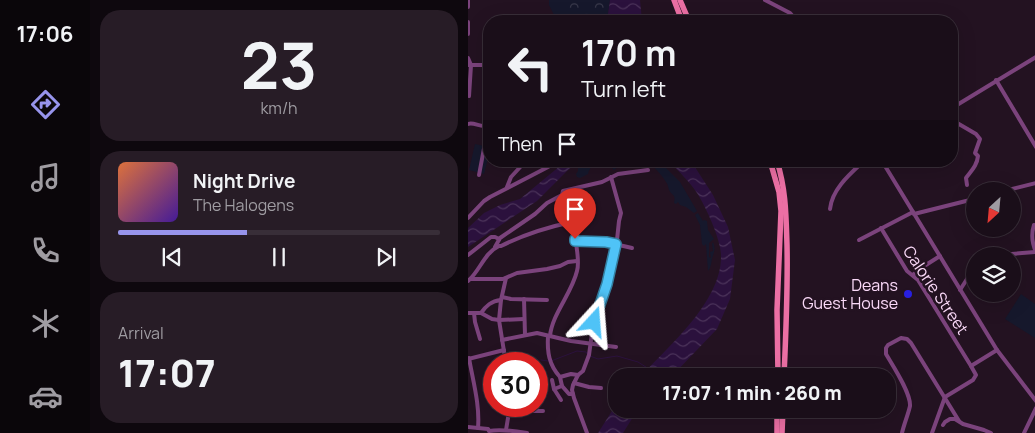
<!DOCTYPE html>
<html lang="en">
<head>
<meta charset="utf-8">
<style>
  body { margin:0; font-family:Manrope,sans-serif; background:#271c26; color:#f1f3f6; height:100vh; display:flex; flex-direction:column; font-size:19px; white-space:nowrap }
  * { box-sizing:border-box; margin:0 }
  p { font-size:16px; color:#9f9ca2 }
  .icon { flex:none; width:28px; height:28px; fill:none; stroke:currentColor; stroke-width:2; stroke-linecap:round; stroke-linejoin:round }
  .map { position:relative; flex:1; overflow:hidden }
  .panel { display:flex; flex-direction:column; gap:10px; padding:10px; background:#0e080e; width:378px }
  .panel>* { flex:none }
  .guide { position:absolute; left:15px; top:15px; width:475px; height:152px; border-radius:20px; box-shadow:0 5px 20px #0002,0 0 0 1px #382e38; background:#1a0e19; color:#f1f3f6; overflow:hidden }
  .needle { width:32px; rotate:206deg }
  .controls { position:absolute; left:498px; top:182px; display:grid; gap:10px }
  .controls a { display:grid; place-items:center; width:55px; height:55px; border-radius:50%; background:#1a0e19; box-shadow:0 5px 20px #0002,0 0 0 1px #382e38; font-size:25px }
  .speed { position:absolute; left:15px; top:352px; display:flex; gap:10px; font-size:25px; font-weight:700; text-align:center }
  .speed>* { display:grid; place-content:center; width:65px; height:65px; border-radius:50%; background:#1a0e19; box-shadow:0 5px 20px #0002,0 0 0 1px #382e38; line-height:1 }
  .speed .limit { border:8px solid #d22; background:#fff; color:#111 }
  .pin { position:absolute; display:grid; place-items:center; width:42px; height:42px; color:#fff; margin:-51px -21px; border-radius:50% 50% 50% 0; rotate:-45deg; box-shadow:0 0 5px #0007 }
  .pin .icon { rotate:45deg }
  .me { position:absolute; width:55px; margin:-28px; rotate:19deg; stroke-linejoin:round; filter:drop-shadow(0 0 4px #0008) }
  .turn { display:flex; align-items:center; gap:18px; height:105px; padding:0 15px; font-size:22px }
  .turn .icon { width:65px; height:65px; stroke-width:2.5 }
  .turn b { display:block; font-size:35px; line-height:42px }
  .then { display:flex; align-items:center; height:48px; padding:0 15px; background:#0003; gap:10px; font-size:19px }
  .big { font-size:38px; font-weight:800; line-height:1.1 }
  .panel .tile { flex:1; display:flex; flex-direction:column; justify-content:center; gap:8px; min-width:0; padding:0 18px; border-radius:20px; background:#271c26 }
  .panel .dial { align-items:center; gap:0 }
  .dial b { font-size:65px; line-height:1 }
  .song { display:flex; align-items:center; gap:15px }
  .cover { width:60px; height:60px; border-radius:8px; background:linear-gradient(135deg,hsl(20 70% 55%),hsl(260 70% 35%)) }
  .played { height:5px; border-radius:2px; background:linear-gradient(90deg,#9794ec 40%,#382e38 40%) }
  .keys { display:flex; justify-content:space-around; direction:ltr }
  .trip { position:absolute; left:140px; top:368px; width:288px; height:50px; border-radius:20px; background:#1a0e19; box-shadow:0 5px 20px #0002,0 0 0 1px #382e38; font-weight:800; line-height:50px; text-align:center }
  main { display:flex; flex:1; min-height:0 }
  .menu { display:flex; flex-direction:column; width:90px; justify-content:space-around; align-items:center; background:#0a060a; color:#9f9ca2 }
  .menu .icon { width:35px; height:35px }
  .menu .current { color:#9794ec }
  .menu b { font-size:22px; color:#f1f3f6 }
  .map>svg:first-child { display:block }
  .grass { fill:#16182c }
  .forest { fill:url(#forest-crowns) }
  .water { fill:url(#water-waves) }
  .lines { fill:none; stroke-linecap:round; stroke-linejoin:round }
  .stream { stroke:#2b113d; stroke-width:1 }
  .street { stroke:#7b437c; stroke-width:4 }
  .primary { stroke:#eb6fa4; stroke-width:5.5 }
  .route-casing { stroke:#337fa1; stroke-width:12 }
  .route { stroke:#4fc3f7; stroke-width:9 }
  .poi-dot { fill:#281fe0; stroke:#231221; stroke-width:2 }
  .labels { text-anchor:middle; stroke-width:5; stroke-linejoin:round; paint-order:stroke }
  .poi-label { font-size:16px; fill:#fad9f8; stroke:#231221; text-anchor:end }
  .street-label { font-size:16px; fill:#fad9f8; stroke:#231221 }
</style>
</head>
<body>
<main>
<nav class="menu">
<b>17:06</b>
<svg class="icon current" aria-label="directions" viewBox="0 0 24 24"><path d="M12 3l9 9-9 9-9-9zM9 14v-3h6M13 9l2 2-2 2"/></svg>
<svg class="icon" aria-label="music" viewBox="0 0 24 24"><path d="M9 18V5l10-2v13"/><circle cx="6" cy="18" r="3"/><circle cx="16" cy="16" r="3"/></svg>
<svg class="icon" aria-label="phone" viewBox="0 0 24 24"><path d="M5 4h4l2 5-3 2q2 4 5 5l2-3 5 2v4C11 20 4 13 5 4z"/></svg>
<svg class="icon" aria-label="climate" viewBox="0 0 24 24"><path d="M12 3v18M4 7l16 10M4 17L20 7"/></svg>
<svg class="icon" aria-label="car" viewBox="0 0 24 24"><path d="M5 17H2v-5l4-1 3-4h7l3 4 3 1v5h-3M9 17h6M6 11h13"/><circle cx="7" cy="17" r="2"/><circle cx="17" cy="17" r="2"/></svg>
</nav>
<section class="panel">
<div class="tile dial"><b>23</b><p>km/h</p></div>
<div class="tile">
<div class="song"><i class="cover"></i><div><b>Night Drive</b><p>The Halogens</p></div></div>
<div class="played"></div>
<div class="keys"><svg class="icon" aria-label="previous" viewBox="0 0 24 24"><path d="M18 5L8 12l10 7zM5 5v14"/></svg><svg class="icon" aria-label="pause" viewBox="0 0 24 24"><path d="M8 5v14M16 5v14"/></svg><svg class="icon" aria-label="next" viewBox="0 0 24 24"><path d="M6 5l10 7-10 7zM19 5v14"/></svg></div>
</div>
<div class="tile"><p>Arrival</p><b class="big">17:07</b></div>
</section>
<div class="map">
<svg width="568" height="433" viewBox="0 0 568 433">
  <defs>
    <pattern id="forest-crowns" width="20" height="18" patternUnits="userSpaceOnUse" patternTransform="scale(1.25)"><rect width="20" height="18" fill="#16182c"/><path d="M2 6a3 3 0 1 1 6 0M12 15a3 3 0 1 1 6 0" fill="none" stroke="#39394b"/></pattern>
    <pattern id="water-waves" width="16" height="10" patternUnits="userSpaceOnUse" patternTransform="scale(1.25)"><rect width="16" height="10" fill="#2b113d"/><path d="M0 5q4-4 8 0t8 0" fill="none" stroke="#4b335a"/></pattern>
  </defs>
  <rect width="100%" height="100%" fill="#231221"/>
  <g class="grass">
    <polygon points="81,0 142,0 139,21 89,21 81,5"/>
    <polygon points="7,144 21,147 21,154 16,174 1,170"/>
    <path d="M117 161H156C151 163 150 168 146 170L139 162C132 162 121 165 120 174L112 178 109 177 108 174 110 171V168Z"/>
    <path d="M178 161H191L212 182 229 211 226 213 218 207 212 205 210 202 208 204 206 203C208 194 205 197 201 190 200 187 200 184 198 182 193 174 186 166 178 161Z"/>
    <path d="M230 213 235 221 236 220 239 221 240 230 246 239 241 243V257L243 258 242 252 245 251 244 244 245 242C248 249 246 252 244 259 243 264 243 267 240 271L238 244 236 246 234 244 232 225 227 215Z"/>
    <polygon points="553,294 567,304 567,338 537,319"/>
  </g>
  <polygon class="forest" points="100,0 140,0 140,5 137,11 136,21 103,21 101,13"/>
  <g class="water">
    <polygon points="142,0 172,0 174,21 139,21"/>
    <polygon points="98,161 111,161 99,171 69,201 0,247 0,228 16,213 32,205 52,199"/>
    <path d="M201 161H223L245 195 260 227 267 260 262 299 249 329 204 376H173C202 345 255 300 253 254 252 238 238 207 229 193 222 182 210 171 201 161Z"/>
    <polygon points="149,403 149,409 170,409 155,433 130,433"/>
  </g>
  <g class="lines">
    <g class="stream">
      <polyline points="122,356 130,359 149,356 170,362 181,369"/>
      <polyline points="73,360 80,361"/>
      <polyline points="83,361 109,351 118,352 120,355"/>
    </g>
    <g class="street">
      <polyline points="297,0 322,13 329,21"/>
      <polyline points="0,7 0,0"/>
      <polyline points="0,22 0,34"/>
      <polyline points="0,58 3,65 1,96"/>
      <polyline points="0,65 21,65"/>
      <polyline points="528,80 568,147"/>
      <polyline points="484,108 568,57"/>
      <path d="M484 120 508 134 512 139 507 153 510 156C509 166 503 171 498 178L499 185"/>
      <path d="M0 124C5 122 10 126 16 126L21 122"/>
      <polyline points="414,161 529,350 568,401"/>
      <polyline points="11,175 17,143 18,126"/>
      <polyline points="39,187 43,177 55,164"/>
      <polyline points="536,191 568,183"/>
      <path d="M362 209C364 189 382 174 396 161"/>
      <polyline points="446,214 506,199"/>
      <polyline points="0,218 16,201 22,197 80,167"/>
      <path d="M566 225C563 234 564 243 568 252"/>
      <polyline points="413,228 439,271 450,280 503,366 508,375 505,380 477,397 464,433"/>
      <polyline points="391,240 445,212"/>
      <polyline points="107,241 138,242 164,248"/>
      <polyline points="27,247 32,238 67,214 79,203 94,195 95,191 134,182 150,174 180,170"/>
      <polyline points="0,255 23,237 27,237 31,239"/>
      <polyline points="516,256 568,252"/>
      <polyline points="445,275 450,270 472,256"/>
      <polyline points="38,278 33,300 31,320 38,364"/>
      <polyline points="3,279 35,279 49,273 79,269 92,266 100,262 109,261"/>
      <path d="M0 281C12 271 16 253 31 246H33C55 235 80 227 104 222"/>
      <polyline points="492,290 506,268"/>
      <polyline points="34,297 43,299 79,300"/>
      <polyline points="56,299 57,335"/>
      <polyline points="0,313 13,313 24,319 31,320 56,319"/>
      <polyline points="6,313 7,322 12,339"/>
      <path d="M13 313C18 306 23 301 33 300"/>
      <path d="M80 336C79 352 81 365 92 377L103 374 110 375"/>
      <path d="M82 336C84 314 104 293 109 271 112 261 108 243 106 232 104 219 102 207 94 195"/>
      <polyline points="34,340 69,333 103,341 148,347"/>
      <path d="M1 358C5 381 12 405 10 428"/>
      <polyline points="0,359 36,350"/>
      <polyline points="503,366 529,350"/>
      <polyline points="92,377 94,386 101,394 105,394"/>
      <polyline points="84,380 86,389 94,386"/>
      <polyline points="106,383 121,387 133,388"/>
      <polyline points="86,389 93,400"/>
      <polyline points="475,425 477,422 482,419 487,419 495,424 516,430 523,433"/>
      <path d="M0 427 20 429 21 431C33 429 47 431 59 433"/>
      <polyline points="38,430 42,406 58,411 75,411"/>
      <polyline points="119,433 106,398 104,390 105,385 110,375 115,371 121,355 124,333 141,279 144,258 149,240 151,221 153,213 143,177"/>
      <path d="M434 433C436 424 440 415 442 406 443 393 425 366 418 354V348L420 345 433 338 439 339 443 343 491 421"/>
      <polyline points="556,433 568,408"/>
    </g>
    <g class="primary">
      <polyline points="206,0 214,21"/>
      <polyline points="212,0 221,21"/>
      <polyline points="302,161 311,192 313,211 309,310 310,376"/>
      <path d="M309 161C318 190 318 215 319 245 320 289 318 332 316 376"/>
      <polyline points="309,433 309,409"/>
      <polyline points="314,433 315,409"/>
    </g>
  </g>
  <g class="lines">
    <g class="route-casing">
      <polyline id="route" points="107,239 107,241 138,242 148,244 139,284 126,322"/>
    </g>
    <use href="#route" class="route"/>
  </g>
  <circle class="poi-dot" cx="440" cy="294" r="5"/>
  <g class="labels">
    <g class="poi-label">
      <text x="430" y="291">Deans<tspan x="430" dy="18">Guest House</tspan></text>
    </g>
    <g class="street-label">
      <text transform="translate(468 290) rotate(56)" y="6">Calorie Street</text>
    </g>
  </g>
</svg>
<div class="controls">
<a><svg class="needle" viewBox="-14 -14 28 28"><path d="M0-13l5 13h-10z" fill="#e53935"/><path d="M0 13l5-13h-10z" fill="#9f9ca2"/></svg></a>
<a><svg class="icon" aria-label="layers" viewBox="0 0 24 24"><path d="M12 4l9 5-9 5-9-5zM3 14l9 5 9-5"/></svg></a>
</div>
<div class="speed"><div class="limit">30</div></div>
<div class="pin" style="left:107px;top:239px;background:#d93025"><svg class="icon" aria-label="arrive" viewBox="0 0 24 24"><path d="M6 21V4h12l-3 4 3 4H6"/></svg></div>
<svg class="me" style="left:126px;top:322px" viewBox="-20 -20 40 40"><path d="M0-17L14 15 0 8-14 15z" fill="#4fc3f7" stroke="#fff" stroke-width="4"/></svg>
<div class="trip">17:07 · 1 min · 260 m</div>
<div class="guide">
<div class="turn"><svg class="icon" aria-label="left" viewBox="0 0 24 24"><path d="M17 20v-9H6M10 6l-5 5 5 5"/></svg><div><b>170 m</b>Turn left</div></div>
<div class="then">Then<svg class="icon" aria-label="arrive" viewBox="0 0 24 24"><path d="M6 21V4h12l-3 4 3 4H6"/></svg></div>
</div>
</div>
</main>
</body>
</html>
